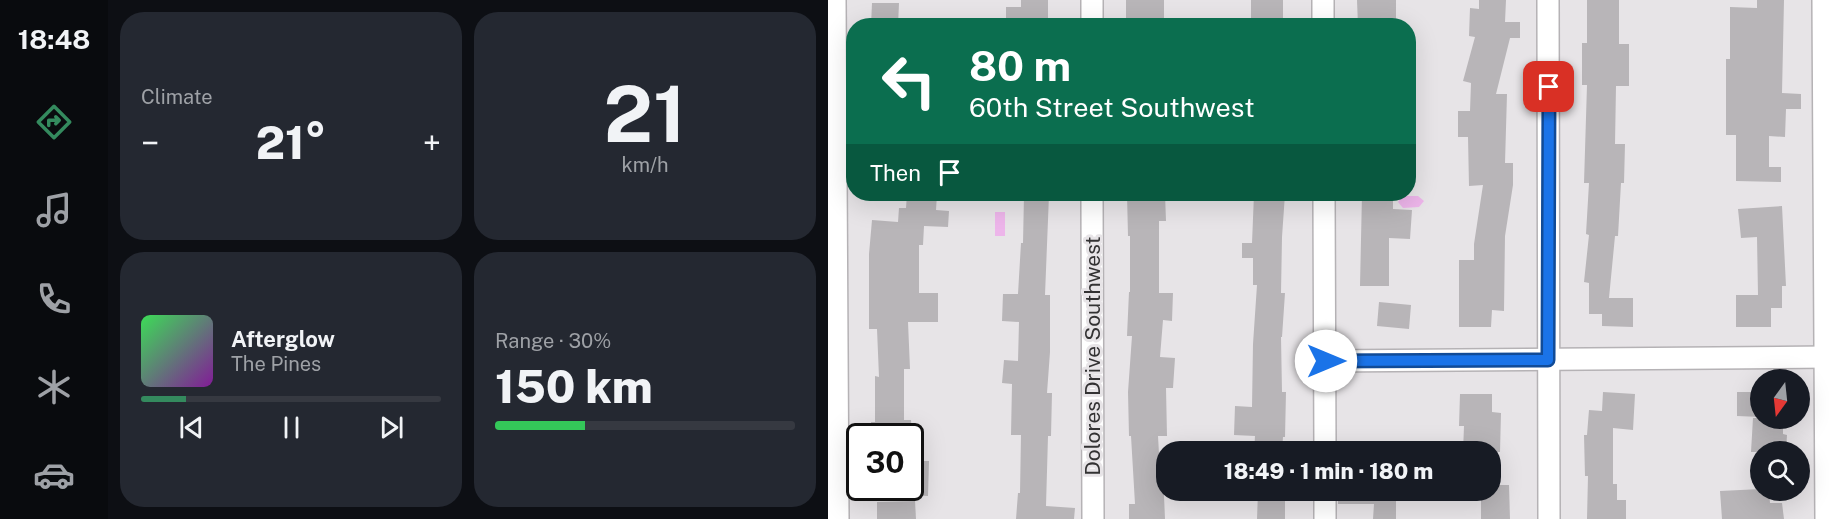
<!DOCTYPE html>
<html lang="en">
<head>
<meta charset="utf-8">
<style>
  body { margin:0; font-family:"Public Sans",sans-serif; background:#242831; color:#f1f3f6; height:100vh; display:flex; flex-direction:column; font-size:22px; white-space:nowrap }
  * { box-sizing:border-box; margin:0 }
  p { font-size:20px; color:#9ea1a6 }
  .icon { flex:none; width:33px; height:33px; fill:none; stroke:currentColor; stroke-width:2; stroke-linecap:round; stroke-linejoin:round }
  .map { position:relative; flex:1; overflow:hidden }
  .panel { display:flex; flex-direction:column; gap:12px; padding:12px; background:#0d0f14; width:720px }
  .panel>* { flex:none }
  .banner { position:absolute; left:18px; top:18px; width:570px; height:183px; border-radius:24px; box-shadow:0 6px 24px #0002; background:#0b6e4f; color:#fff; overflow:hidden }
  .needle { width:39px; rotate:195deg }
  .fabs { position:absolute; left:922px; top:369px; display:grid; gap:12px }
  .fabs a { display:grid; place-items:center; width:60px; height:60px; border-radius:50%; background:#171b24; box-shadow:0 6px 24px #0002; font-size:30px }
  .speed { position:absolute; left:18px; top:423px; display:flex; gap:12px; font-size:30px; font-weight:700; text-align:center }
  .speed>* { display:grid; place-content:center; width:78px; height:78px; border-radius:50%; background:#171b24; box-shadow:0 6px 24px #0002; line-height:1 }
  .speed .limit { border:3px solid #111; border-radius:9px; background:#fff; color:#111 }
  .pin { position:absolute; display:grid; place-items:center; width:51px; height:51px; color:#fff; margin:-26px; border-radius:12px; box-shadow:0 3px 9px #0006 }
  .me { position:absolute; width:66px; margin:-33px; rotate:90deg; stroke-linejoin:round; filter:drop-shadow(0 0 4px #0008) }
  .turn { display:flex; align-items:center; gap:21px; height:126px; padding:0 24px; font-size:27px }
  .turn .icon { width:78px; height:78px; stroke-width:2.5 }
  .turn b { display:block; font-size:42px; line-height:51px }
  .then { display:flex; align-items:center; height:57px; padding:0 24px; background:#0003; gap:12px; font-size:22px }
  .big { font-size:45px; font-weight:800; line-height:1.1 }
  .panel .widget { flex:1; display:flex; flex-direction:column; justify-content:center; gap:9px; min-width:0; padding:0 21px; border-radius:24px; background:#242831 }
  .panel .dial { align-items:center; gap:0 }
  .dial b { font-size:78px; line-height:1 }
  .song { display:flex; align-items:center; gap:18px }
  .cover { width:72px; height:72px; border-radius:9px; background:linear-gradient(135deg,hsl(130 70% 55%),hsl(290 70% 35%)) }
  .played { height:6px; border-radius:3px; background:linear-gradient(90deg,#348a5e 15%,#363941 15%) }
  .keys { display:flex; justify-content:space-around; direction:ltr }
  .heat { display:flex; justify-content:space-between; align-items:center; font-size:33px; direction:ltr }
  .charge { height:9px; border-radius:4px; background:linear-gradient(90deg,#34c759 30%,#363941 0) }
  .panel .tiles { flex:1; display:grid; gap:12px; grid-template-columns:repeat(2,1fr) }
  .trip { position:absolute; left:328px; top:441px; width:345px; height:60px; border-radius:24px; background:#171b24; box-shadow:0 6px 24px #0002; font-weight:800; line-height:60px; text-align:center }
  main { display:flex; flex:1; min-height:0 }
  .menu { display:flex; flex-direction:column; width:108px; justify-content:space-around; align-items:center; background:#090b0e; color:#9ea1a6 }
  .menu .icon { width:42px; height:42px }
  .menu .active { color:#348a5e }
  .menu b { font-size:27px; color:#f1f3f6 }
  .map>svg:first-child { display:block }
  .water { fill:#edb5ea }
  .building { fill:#b8b5b8 }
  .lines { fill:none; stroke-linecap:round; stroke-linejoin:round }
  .street-casing { stroke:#b5b2b5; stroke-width:24 }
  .street { stroke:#fff; stroke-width:21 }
  .route-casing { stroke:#114b97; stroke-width:15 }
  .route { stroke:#1a73e8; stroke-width:10 }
  .labels { text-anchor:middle; stroke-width:6; stroke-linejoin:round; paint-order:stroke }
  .street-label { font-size:21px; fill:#333233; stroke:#e7e4e7 }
</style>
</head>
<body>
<main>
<nav class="menu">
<b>18:48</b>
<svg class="icon active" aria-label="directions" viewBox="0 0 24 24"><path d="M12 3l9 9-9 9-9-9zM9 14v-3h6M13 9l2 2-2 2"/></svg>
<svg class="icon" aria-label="music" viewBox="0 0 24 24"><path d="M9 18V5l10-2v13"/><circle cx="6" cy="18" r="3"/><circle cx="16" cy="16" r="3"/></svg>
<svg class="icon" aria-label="phone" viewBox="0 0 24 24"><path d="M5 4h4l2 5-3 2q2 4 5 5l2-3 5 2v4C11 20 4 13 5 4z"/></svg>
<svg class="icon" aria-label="climate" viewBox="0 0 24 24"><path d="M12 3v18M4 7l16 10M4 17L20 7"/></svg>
<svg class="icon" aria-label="car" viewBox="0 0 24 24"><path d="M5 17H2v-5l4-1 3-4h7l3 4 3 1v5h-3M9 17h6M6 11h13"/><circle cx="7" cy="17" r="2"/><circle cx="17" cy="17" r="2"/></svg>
</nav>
<section class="panel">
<div class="tiles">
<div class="widget"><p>Climate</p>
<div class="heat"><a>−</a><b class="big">21°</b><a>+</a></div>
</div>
<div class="widget dial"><b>21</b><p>km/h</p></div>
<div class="widget">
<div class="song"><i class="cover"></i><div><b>Afterglow</b><p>The Pines</p></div></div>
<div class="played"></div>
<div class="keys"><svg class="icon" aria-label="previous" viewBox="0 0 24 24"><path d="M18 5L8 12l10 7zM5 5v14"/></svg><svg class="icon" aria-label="pause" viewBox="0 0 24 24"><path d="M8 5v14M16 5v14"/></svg><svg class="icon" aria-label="next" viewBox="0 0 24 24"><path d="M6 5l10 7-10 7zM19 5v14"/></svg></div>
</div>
<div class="widget"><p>Range · 30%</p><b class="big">150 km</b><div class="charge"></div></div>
</div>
</section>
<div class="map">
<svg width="1001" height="519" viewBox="0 0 1001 519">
  <rect width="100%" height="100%" fill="#e7e4e7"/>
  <g class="water">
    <polygon points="574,196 590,196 596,201 591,207 575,208 570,202"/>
    <rect x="167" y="212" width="10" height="24"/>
  </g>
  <g class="building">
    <polygon points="193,0 220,0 220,26 193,26 193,23 178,23 178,7 193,7"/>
    <polygon points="298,0 336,0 336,22 326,22 326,26 298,26"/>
    <rect x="423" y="0" width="32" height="26"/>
    <polygon points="529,0 568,0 568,24 530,26"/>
    <polygon points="651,0 678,0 677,22 692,22 692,38 682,38 668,94 679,94 677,163 685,163 685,185 677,236 676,311 664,310 663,327 631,327 631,260 646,260 646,244 655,185 641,186 640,137 630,137 630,111 642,111 643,83 635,81 647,37 641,36 642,8 651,9"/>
    <polygon points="759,0 791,0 791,44 801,44 801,86 788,86 787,144 797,144 796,183 793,183 790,236 787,236 781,298 805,298 805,327 774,326 774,314 761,314 761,283 756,282 761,235 758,234 761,183 756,183 759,85 754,85 754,43 759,43"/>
    <polygon points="929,0 956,0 954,93 973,94 973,109 958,109 957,137 941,136 941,167 953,167 953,182 908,181 908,135 898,135 898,59 902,59 902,7 929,8"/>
    <polygon points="44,3 71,3 70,26 43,26"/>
    <polygon points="79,194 109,194 108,210 121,211 120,227 96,226 95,245 91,245 91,293 110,293 110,322 80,322 82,369 76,369 76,420 83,420 84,436 44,436 43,422 47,422 47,376 51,377 49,329 41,329 41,254 44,220 70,222 71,208 78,208"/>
    <polygon points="299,194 337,194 338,221 331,221 331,293 345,293 344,321 335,320 332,357 347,358 345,388 338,388 339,436 330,436 332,472 335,472 337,519 301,519 301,504 307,504 303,436 301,436 300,392 304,336 299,336 301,292 302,292 302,236 300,236"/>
    <polygon points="426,194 457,194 454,237 453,293 457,293 454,337 453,337 454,392 458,392 457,437 455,437 454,452 426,452 427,436 406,435 407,406 424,407 425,344 429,285 425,285 425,258 414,258 414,243 424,243"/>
    <polygon points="534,194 565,194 565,209 584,210 582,239 561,238 561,286 532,286"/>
    <polygon points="196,195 221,195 217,295 222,295 222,352 219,393 224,393 223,436 220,436 218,506 247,508 246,519 188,519 190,493 192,493 193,435 183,435 184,384 174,383 176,360 190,361 191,322 174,321 175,294 190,294 193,243 195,243"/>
    <polygon points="954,206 958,286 954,286 954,308 943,308 943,327 908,327 908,295 930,295 929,237 913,238 910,209"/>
    <polygon points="551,302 583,305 581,329 549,326"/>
    <polygon points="775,392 807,394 805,430 785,428 785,484 789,484 789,500 798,500 798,519 759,519 760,476 757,476 756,435 759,435 761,410 774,411"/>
    <polygon points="909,392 933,392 933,417 909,416"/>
    <polygon points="632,394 664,394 664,412 673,413 672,452 635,452 636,426 631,426"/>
    <polygon points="925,418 955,418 955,434 959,435 958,452 923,452"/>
    <polygon points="82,461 101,461 100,496 82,495"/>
    <polygon points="663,485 681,485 682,519 653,519 653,490 663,490"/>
    <polygon points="933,489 933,490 941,490 942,503 954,503 956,519 894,519 892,491"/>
    <polygon points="510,490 568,490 568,519 545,519 546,504 510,504"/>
    <polygon points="430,492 457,493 457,519 429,519"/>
    <polygon points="87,501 88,519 49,519 49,502"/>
  </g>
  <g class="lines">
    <g class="street-casing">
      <g id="street">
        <polyline points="7,0 10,519"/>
        <polyline points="264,0 264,26"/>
        <polyline points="495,0 495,26"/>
        <polyline points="720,0 721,519"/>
        <polyline points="995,0 998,519"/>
        <polyline points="264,194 265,519"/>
        <polyline points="496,194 497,452"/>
        <polyline points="497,361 1001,357"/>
        <polyline points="497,519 497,490"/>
      </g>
    </g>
    <use href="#street" class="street"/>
  </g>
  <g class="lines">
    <g class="route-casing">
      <polyline id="route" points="498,361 720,360 721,87"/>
    </g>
    <use href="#route" class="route"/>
  </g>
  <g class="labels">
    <g class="street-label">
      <text transform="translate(265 356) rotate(-90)" y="7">Dolores Drive Southwest</text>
    </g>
  </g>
</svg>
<div class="fabs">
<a><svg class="needle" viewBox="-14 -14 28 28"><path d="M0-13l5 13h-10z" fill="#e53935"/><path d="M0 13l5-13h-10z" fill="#9ea1a6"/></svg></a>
<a><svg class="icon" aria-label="search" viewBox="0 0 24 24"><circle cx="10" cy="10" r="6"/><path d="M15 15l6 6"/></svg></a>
</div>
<div class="speed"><div class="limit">30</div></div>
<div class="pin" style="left:721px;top:87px;background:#d93025"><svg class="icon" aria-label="arrive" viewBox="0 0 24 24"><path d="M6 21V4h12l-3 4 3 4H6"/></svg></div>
<svg class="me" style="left:498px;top:361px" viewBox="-20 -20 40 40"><circle r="19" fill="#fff"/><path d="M0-13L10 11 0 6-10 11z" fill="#1a73e8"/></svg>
<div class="trip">18:49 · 1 min · 180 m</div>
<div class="banner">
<div class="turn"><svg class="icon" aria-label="left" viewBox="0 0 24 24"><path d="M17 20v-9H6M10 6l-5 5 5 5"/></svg><div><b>80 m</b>60th Street Southwest</div></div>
<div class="then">Then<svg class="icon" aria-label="arrive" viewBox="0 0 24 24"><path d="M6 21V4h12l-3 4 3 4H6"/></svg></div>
</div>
</div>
</main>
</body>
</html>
